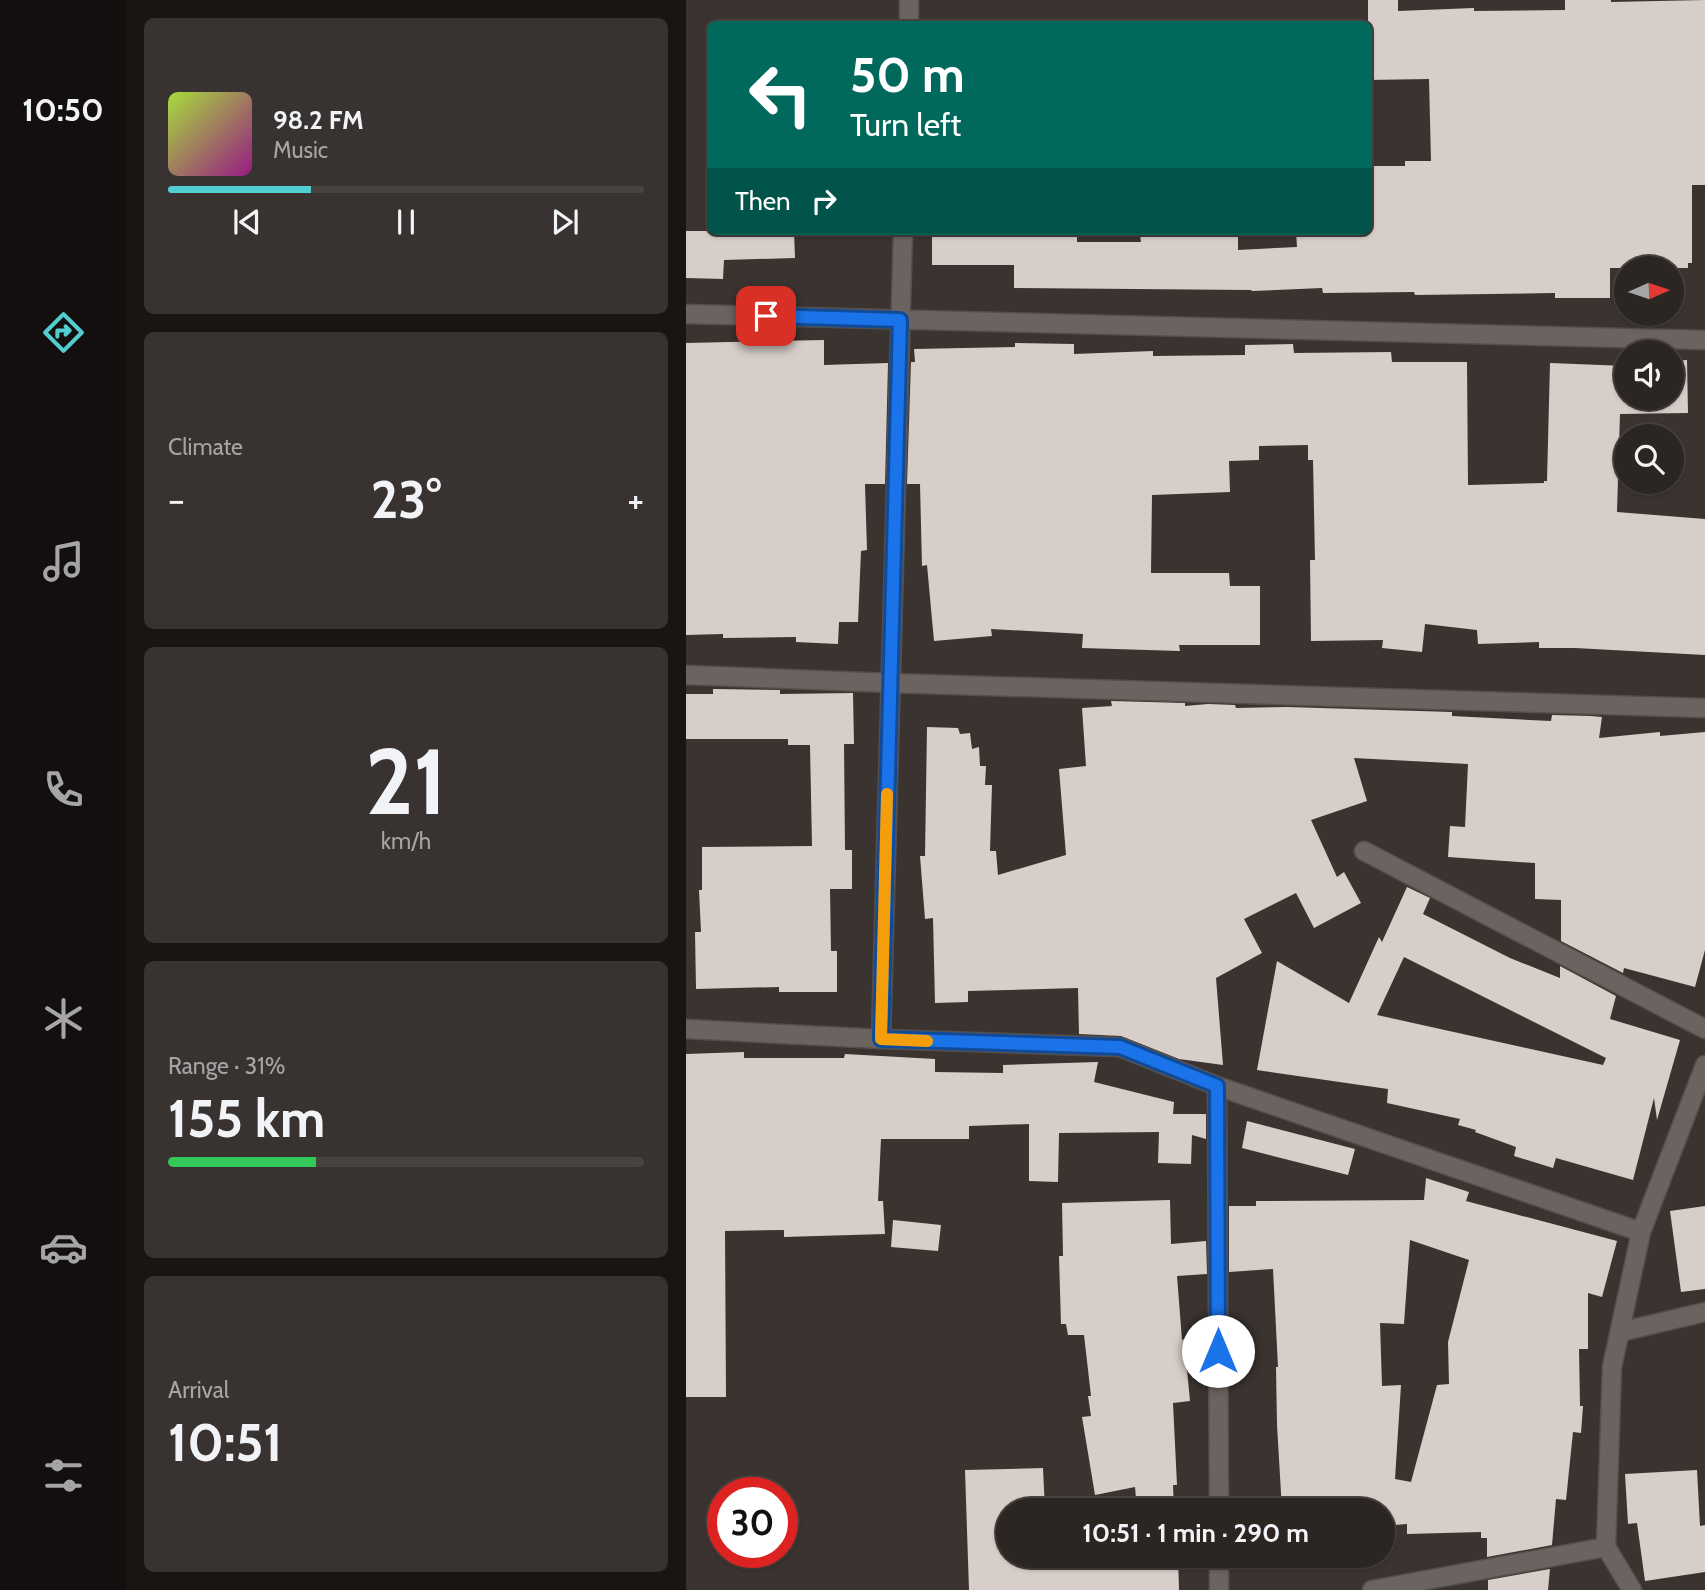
<!DOCTYPE html>
<html lang="en">
<head>
<meta charset="utf-8">
<style>
  body { margin:0; font-family:Cabin,sans-serif; background:#383230; color:#f1f3f6; height:100vh; display:flex; flex-direction:column; font-size:26px; white-space:nowrap }
  * { box-sizing:border-box; margin:0 }
  p { font-size:23px; color:#a6a5a6 }
  .icon { flex:none; width:38px; height:38px; fill:none; stroke:currentColor; stroke-width:2; stroke-linecap:round; stroke-linejoin:round }
  .map { position:relative; flex:1; overflow:hidden }
  .panel { display:flex; flex-direction:column; gap:18px; padding:18px; background:#181513; width:560px }
  .panel>* { flex:none }
  .hud { position:absolute; left:21px; top:21px; width:665px; height:214px; border-radius:10px; box-shadow:0 2px 5px #0004,0 0 0 2px #484341; background:#00695c; color:#fff; overflow:hidden }
  .needle { width:46px; rotate:87deg }
  .fabs { position:absolute; left:928px; top:256px; display:grid; gap:14px }
  .fabs a { display:grid; place-items:center; width:70px; height:70px; border-radius:50%; background:#2c2623; box-shadow:0 2px 5px #0004,0 0 0 2px #484341; font-size:35px }
  .speed { position:absolute; left:21px; top:1477px; display:flex; gap:14px; font-size:35px; font-weight:700; text-align:center }
  .speed>* { display:grid; place-content:center; width:91px; height:91px; border-radius:50%; background:#2c2623; box-shadow:0 2px 5px #0004,0 0 0 2px #484341; line-height:1 }
  .speed .limit { border:10px solid #d22; background:#fff; color:#111 }
  .pin { position:absolute; display:grid; place-items:center; width:60px; height:60px; color:#fff; margin:-30px; border-radius:14px; box-shadow:0 4px 10px #0006 }
  .me { position:absolute; width:77px; margin:-38px; rotate:0deg; stroke-linejoin:round; filter:drop-shadow(0 0 5px #0008) }
  .turn { display:flex; align-items:center; gap:24px; height:147px; padding:0 28px; font-size:32px }
  .turn .icon { width:91px; height:91px; stroke-width:2.5 }
  .turn b { display:block; font-size:49px; line-height:60px }
  .then { display:flex; align-items:center; height:66px; padding:0 28px; background:#0003; gap:14px; font-size:26px }
  .big { font-size:52px; font-weight:800; line-height:1.1 }
  .panel .widget { flex:1; display:flex; flex-direction:column; justify-content:center; gap:10px; min-width:0; padding:0 24px; border-radius:10px; background:#383230 }
  .panel .dial { align-items:center; gap:0 }
  .dial b { font-size:91px; line-height:1 }
  .song { display:flex; align-items:center; gap:21px }
  .cover { width:84px; height:84px; border-radius:10px; background:linear-gradient(135deg,hsl(80 70% 55%),hsl(310 70% 35%)) }
  .played { height:7px; border-radius:4px; background:linear-gradient(90deg,#52cdd0 30%,#484341 30%) }
  .keys { display:flex; justify-content:space-around; direction:ltr }
  .heat { display:flex; justify-content:space-between; align-items:center; font-size:38px; direction:ltr }
  .charge { height:10px; border-radius:5px; background:linear-gradient(90deg,#34c759 31%,#484341 0) }
  .trip { position:absolute; left:310px; top:1498px; width:399px; height:70px; border-radius:35px; background:#2c2623; box-shadow:0 2px 5px #0004,0 0 0 2px #484341; font-weight:800; line-height:70px; text-align:center }
  main { display:flex; flex:1; min-height:0 }
  .menu { display:flex; flex-direction:column; width:126px; justify-content:space-around; align-items:center; background:#120f0e; color:#a6a5a6 }
  .menu .icon { width:49px; height:49px }
  .menu .current { color:#52cdd0 }
  .menu b { font-size:32px; color:#f1f3f6 }
  .map>svg:first-child { display:block }
  .building { fill:#d8cec9; fill-rule:evenodd }
  .lines { fill:none; stroke-linecap:round; stroke-linejoin:round }
  .street-casing { stroke:#554f4c; stroke-width:21 }
  .street { stroke:#6b635f; stroke-width:18 }
  .route-casing { stroke:#114b97; stroke-width:18 }
  .route { stroke:#1a73e8; stroke-width:12 }
  .slow { stroke:#f59e0b; stroke-width:12 }
</style>
</head>
<body>
<main>
<nav class="menu">
<b>10:50</b>
<svg class="icon current" aria-label="directions" viewBox="0 0 24 24"><path d="M12 3l9 9-9 9-9-9zM9 14v-3h6M13 9l2 2-2 2"/></svg>
<svg class="icon" aria-label="music" viewBox="0 0 24 24"><path d="M9 18V5l10-2v13"/><circle cx="6" cy="18" r="3"/><circle cx="16" cy="16" r="3"/></svg>
<svg class="icon" aria-label="phone" viewBox="0 0 24 24"><path d="M5 4h4l2 5-3 2q2 4 5 5l2-3 5 2v4C11 20 4 13 5 4z"/></svg>
<svg class="icon" aria-label="climate" viewBox="0 0 24 24"><path d="M12 3v18M4 7l16 10M4 17L20 7"/></svg>
<svg class="icon" aria-label="car" viewBox="0 0 24 24"><path d="M5 17H2v-5l4-1 3-4h7l3 4 3 1v5h-3M9 17h6M6 11h13"/><circle cx="7" cy="17" r="2"/><circle cx="17" cy="17" r="2"/></svg>
<svg class="icon" aria-label="filters" viewBox="0 0 24 24"><path d="M4 7h16M4 17h16"/><circle cx="9" cy="7" r="2"/><circle cx="15" cy="17" r="2"/></svg>
</nav>
<section class="panel">
<div class="widget">
<div class="song"><i class="cover"></i><div><b>98.2 FM</b><p>Music</p></div></div>
<div class="played"></div>
<div class="keys"><svg class="icon" aria-label="previous" viewBox="0 0 24 24"><path d="M18 5L8 12l10 7zM5 5v14"/></svg><svg class="icon" aria-label="pause" viewBox="0 0 24 24"><path d="M8 5v14M16 5v14"/></svg><svg class="icon" aria-label="next" viewBox="0 0 24 24"><path d="M6 5l10 7-10 7zM19 5v14"/></svg></div>
</div>
<div class="widget"><p>Climate</p>
<div class="heat"><a>−</a><b class="big">23°</b><a>+</a></div>
</div>
<div class="widget dial"><b>21</b><p>km/h</p></div>
<div class="widget"><p>Range · 31%</p><b class="big">155 km</b><div class="charge"></div></div>
<div class="widget"><p>Arrival</p><b class="big">10:51</b></div>
</section>
<div class="map">
<svg width="1019" height="1590" viewBox="0 0 1019 1590">
  <rect width="100%" height="100%" fill="#3a332f"/>
  <g class="building">
    <polygon points="682,0 712,0 712,11 788,8 788,11 879,10 879,0 925,0 925,2 1019,0 1019,185 1006,185 1006,263 1002,263 1002,268 924,268 924,298 869,298 869,293 729,295 728,292 637,293 636,288 566,291 565,290 328,288 328,265 246,265 246,231 391,231 391,242 455,242 454,234 552,234 552,250 611,247 610,231 682,231 682,166 719,166 719,161 745,161 743,79 682,80"/>
    <polygon points="0,231 108,231 109,258 38,260 37,279 0,278"/>
    <polygon points="138,340 138,365 202,363 199,484 179,484 181,550 175,551 172,622 153,622 152,644 110,642 110,637 37,638 37,634 0,635 0,343"/>
    <polygon points="329,343 388,344 388,354 467,351 467,356 559,355 559,345 607,344 608,353 705,352 706,362 781,362 782,485 858,483 858,481 861,481 864,363 940,366 940,361 940,397 985,397 985,361 1001,360 1002,413 934,414 931,512 1019,519 1019,655 889,648 853,648 853,642 792,644 791,630 739,624 736,652 696,648 697,640 625,641 624,560 629,560 627,460 622,460 622,445 573,446 573,460 543,461 544,492 466,495 465,573 543,573 544,586 574,586 574,645 493,645 494,651 396,648 397,634 305,629 306,636 248,641 241,565 236,566 234,484 221,484 225,362 229,362 228,349 329,347"/>
    <polygon points="27,689 94,690 94,694 167,693 168,744 158,744 159,850 166,850 166,889 144,889 145,951 151,951 151,992 93,992 93,987 10,989 9,932 15,932 13,890 16,890 16,847 126,846 124,745 102,745 102,739 0,739 0,694 27,694"/>
    <polygon points="425,701 499,703 499,706 522,704 549,705 550,708 601,707 766,712 766,716 865,721 866,715 905,716 916,717 913,738 974,732 974,736 1019,732 1019,950 1009,987 938,968 937,973 875,941 875,900 849,899 849,863 762,857 764,826 779,827 782,764 668,758 681,801 625,820 651,877 658,872 675,903 628,928 610,893 558,919 576,953 530,978 537,1065 493,1059 435,1036 393,1034 392,988 282,991 282,1002 249,1003 247,918 239,919 234,856 239,856 241,727 272,728 274,734 284,733 286,749 293,747 294,766 300,766 299,785 306,785 304,851 310,851 312,875 380,855 373,769 400,766 396,708 426,706"/>
    <path d="M721 887 744 898 737 914 747 919 824 958 874 978V966L930 996 924 1019 994 1040 971 1120 968 1098 947 1180 870 1158 867 1168 828 1156 830 1147 789 1132 790 1130 772 1125 774 1119 701 1103 702 1089 571 1070 591 961 663 1003 693 937 696 942ZM718 957 920 1058 917 1065 691 1015Z"/>
    <polygon points="58,1052 58,1058 158,1058 159,1054 249,1059 249,1072 317,1073 317,1065 412,1062 408,1082 488,1102 487,1114 520,1114 520,1139 506,1135 505,1164 472,1163 473,1132 373,1133 372,1182 343,1181 343,1124 283,1126 283,1139 195,1139 192,1201 197,1201 199,1234 98,1237 98,1230 39,1231 40,1397 0,1397 0,1054"/>
    <polygon points="561,1121 669,1149 662,1175 556,1148"/>
    <path d="M740 1178 783 1192 780 1201 931 1241 916 1297 902 1293V1349H893L894 1406H897L895 1433 887 1432 880 1500 870 1499 866 1545 801 1557V1538H795V1532L721 1534V1524L696 1526V1510H596L591 1425 590 1367H592L587 1269 543 1272V1206H570V1201L738 1200ZM724 1240 783 1260 762 1342 763 1384 751 1385 725 1482 709 1479 715 1385 696 1386 694 1323 718 1324Z"/>
    <polygon points="484,1200 485,1244 520,1241 521,1274 491,1276 496,1340 498,1339 504,1401 487,1403 491,1485 487,1485 488,1510 451,1510 449,1487 409,1495 396,1417 405,1416 402,1396 405,1396 398,1335 382,1335 380,1324 375,1324 373,1256 377,1256 376,1203"/>
    <polygon points="1019,1206 1019,1289 995,1292 984,1211"/>
    <polygon points="207,1220 255,1225 252,1251 205,1247"/>
    <polygon points="357,1468 359,1510 322,1510 322,1556 492,1556 493,1590 283,1590 279,1470"/>
    <polygon points="1011,1470 1014,1526 1019,1525 1019,1572 959,1581 951,1523 942,1524 939,1474"/>
    <polygon points="864,1569 862,1590 802,1590 802,1580"/>
  </g>
  <g class="lines">
    <g class="street-casing">
      <g id="street">
        <polyline points="223,24 223,0"/>
        <polyline points="0,314 1019,340"/>
        <polyline points="0,675 204,683 1019,708"/>
        <polyline points="678,851 1019,1029"/>
        <polyline points="0,1029 195,1039 434,1047 531,1086 955,1232"/>
        <polyline points="195,1039 217,231"/>
        <polyline points="531,1086 533,1510"/>
        <polyline points="934,1332 1019,1312"/>
        <polyline points="533,1556 533,1590"/>
        <polyline points="686,1590 920,1547"/>
        <polyline points="946,1590 920,1547 926,1367 955,1232 1019,1065"/>
      </g>
    </g>
    <use href="#street" class="street"/>
  </g>
  <g class="lines">
    <g class="route-casing">
      <polyline id="route" points="80,316 214,320 195,1039 434,1047 531,1086 532,1351"/>
    </g>
    <use href="#route" class="route"/>
    <polyline class="slow" points="201,794 195,1039 241,1041"/>
  </g>
</svg>
<div class="fabs">
<a><svg class="needle" viewBox="-14 -14 28 28"><path d="M0-13l5 13h-10z" fill="#e53935"/><path d="M0 13l5-13h-10z" fill="#a6a5a6"/></svg></a>
<a><svg class="icon" aria-label="sound" viewBox="0 0 24 24"><path d="M4 9h4l5-4v14l-5-4H4zM17 9q2 3 0 6"/></svg></a>
<a><svg class="icon" aria-label="search" viewBox="0 0 24 24"><circle cx="10" cy="10" r="6"/><path d="M15 15l6 6"/></svg></a>
</div>
<div class="speed"><div class="limit">30</div></div>
<div class="pin" style="left:80px;top:316px;background:#d93025"><svg class="icon" aria-label="arrive" viewBox="0 0 24 24"><path d="M6 21V4h12l-3 4 3 4H6"/></svg></div>
<svg class="me" style="left:532px;top:1351px" viewBox="-20 -20 40 40"><circle r="19" fill="#fff"/><path d="M0-13L10 11 0 6-10 11z" fill="#1a73e8"/></svg>
<div class="trip">10:51 · 1 min · 290 m</div>
<div class="hud">
<div class="turn"><svg class="icon" aria-label="left" viewBox="0 0 24 24"><path d="M17 20v-9H6M10 6l-5 5 5 5"/></svg><div><b>50 m</b>Turn left</div></div>
<div class="then">Then<svg class="icon" aria-label="right" viewBox="0 0 24 24"><path d="M7 20v-9h11M14 6l5 5-5 5"/></svg></div>
</div>
</div>
</main>
</body>
</html>
